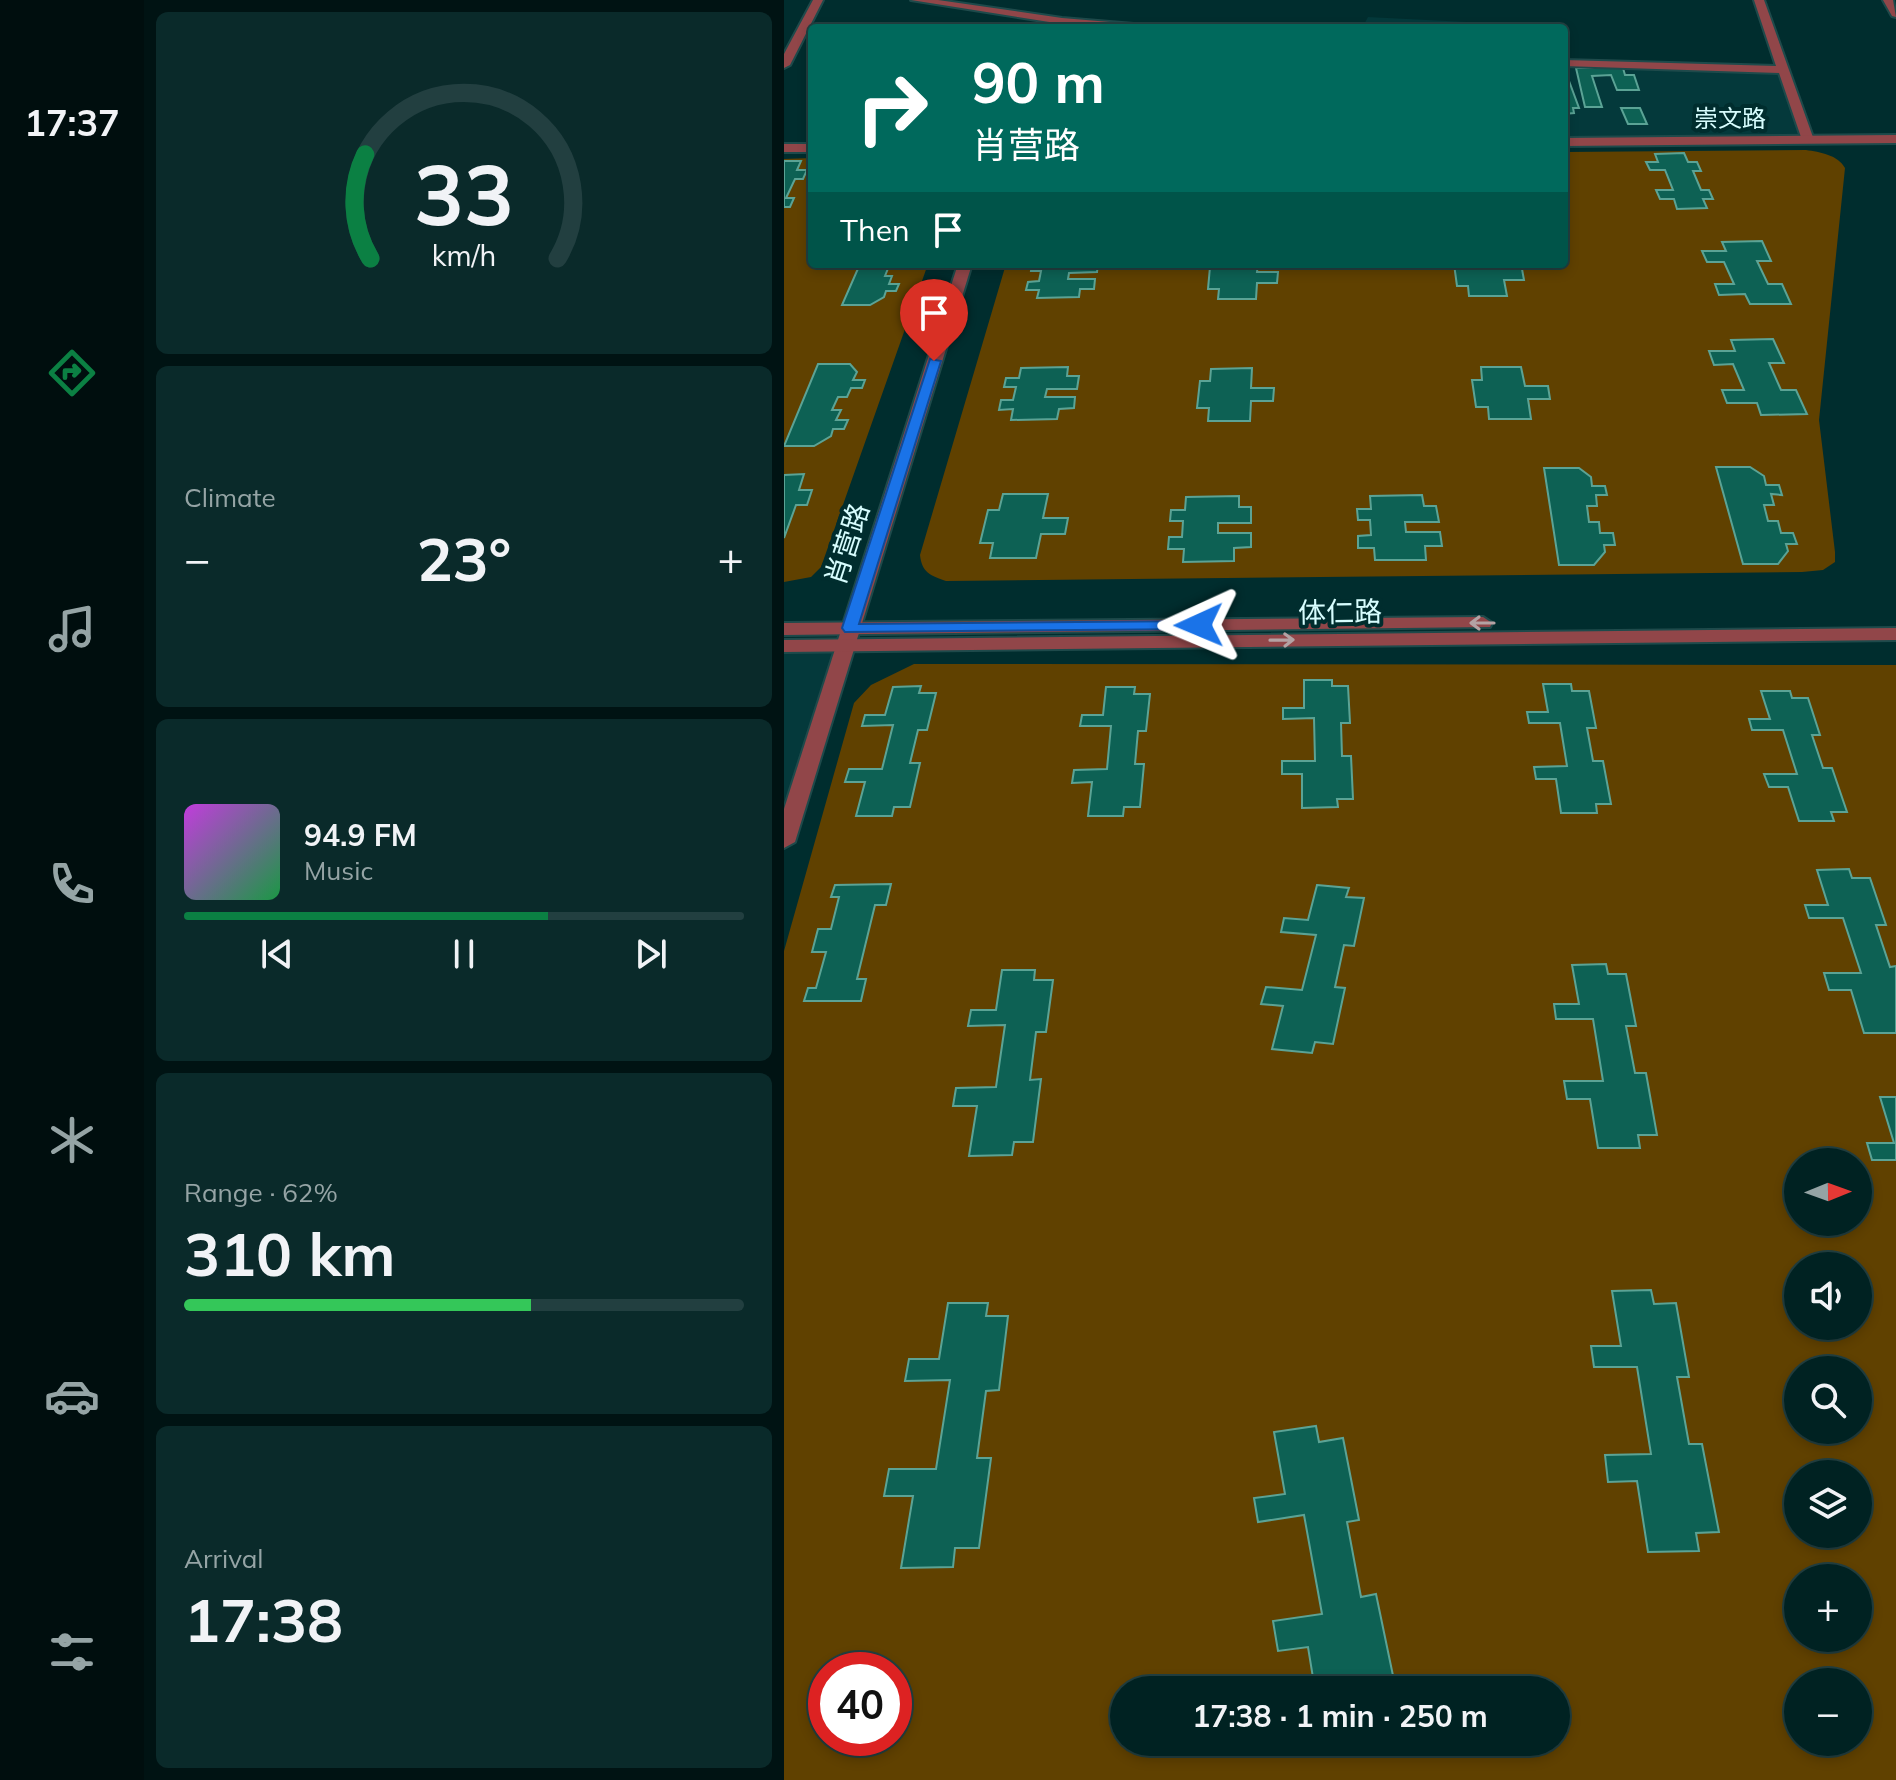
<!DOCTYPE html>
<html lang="en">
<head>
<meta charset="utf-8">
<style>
  body { margin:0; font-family:Mulish,"Noto Sans SC",sans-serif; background:#0a2a2a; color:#f1f3f6; height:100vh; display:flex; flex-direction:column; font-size:30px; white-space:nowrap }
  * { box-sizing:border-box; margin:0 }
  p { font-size:26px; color:#95a4a5 }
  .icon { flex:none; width:44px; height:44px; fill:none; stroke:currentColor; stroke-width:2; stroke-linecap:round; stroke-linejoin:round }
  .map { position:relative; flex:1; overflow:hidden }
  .side { display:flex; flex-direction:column; gap:12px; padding:12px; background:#001313; width:640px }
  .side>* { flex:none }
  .guide { position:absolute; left:24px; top:24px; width:760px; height:244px; border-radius:8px; box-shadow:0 4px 12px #0003,0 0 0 2px #223f40; background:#00695c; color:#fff; overflow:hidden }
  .needle { width:52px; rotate:89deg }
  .controls { position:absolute; left:1000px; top:1148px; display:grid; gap:16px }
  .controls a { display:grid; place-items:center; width:88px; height:88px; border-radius:50%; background:#022; box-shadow:0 4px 12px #0003,0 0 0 2px #223f40; font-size:40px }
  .speed { position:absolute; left:24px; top:1652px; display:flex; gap:16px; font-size:40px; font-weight:700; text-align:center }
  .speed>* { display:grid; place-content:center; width:104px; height:104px; border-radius:50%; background:#022; box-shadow:0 4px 12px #0003,0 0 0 2px #223f40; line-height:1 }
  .speed .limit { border:12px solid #d22; background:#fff; color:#111 }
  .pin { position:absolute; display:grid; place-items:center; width:68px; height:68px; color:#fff; margin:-82px -34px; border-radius:50% 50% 50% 0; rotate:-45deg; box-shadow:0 0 8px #0007 }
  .pin .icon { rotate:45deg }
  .me { position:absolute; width:88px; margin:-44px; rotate:269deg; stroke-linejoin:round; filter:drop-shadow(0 0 6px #0008) }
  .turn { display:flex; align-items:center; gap:28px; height:168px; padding:0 32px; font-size:36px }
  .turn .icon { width:104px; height:104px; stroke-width:2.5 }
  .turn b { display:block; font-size:56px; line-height:68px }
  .then { display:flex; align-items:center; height:76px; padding:0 32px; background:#0003; gap:16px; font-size:30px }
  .big { font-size:60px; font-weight:700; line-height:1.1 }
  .side .tile { flex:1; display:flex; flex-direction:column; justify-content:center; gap:12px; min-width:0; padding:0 28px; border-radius:12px; background:#0a2a2a }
  .side .dial { align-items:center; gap:0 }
  .dial svg { height:208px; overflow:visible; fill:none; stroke:#223f40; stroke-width:7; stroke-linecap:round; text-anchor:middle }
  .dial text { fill:#f1f3f6; stroke:none }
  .song { display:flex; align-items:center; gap:24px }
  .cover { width:96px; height:96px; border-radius:12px; background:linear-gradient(135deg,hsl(290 70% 55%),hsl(140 70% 35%)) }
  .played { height:8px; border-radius:4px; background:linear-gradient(90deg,#0b8043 65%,#223f40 65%) }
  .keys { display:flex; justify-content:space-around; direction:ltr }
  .heat { display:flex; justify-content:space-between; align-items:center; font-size:44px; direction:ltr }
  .charge { height:12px; border-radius:6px; background:linear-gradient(90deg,#34c759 62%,#223f40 0) }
  .trip { position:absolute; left:326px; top:1676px; width:460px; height:80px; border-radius:40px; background:#022; box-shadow:0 4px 12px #0003,0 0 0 2px #223f40; font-weight:700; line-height:80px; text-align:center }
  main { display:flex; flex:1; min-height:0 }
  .tab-bar { display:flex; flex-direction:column; width:144px; justify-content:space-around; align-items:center; background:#000e0e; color:#95a4a5 }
  .tab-bar .icon { width:56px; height:56px }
  .tab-bar .current { color:#0b8043 }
  .tab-bar b { font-size:36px; color:#f1f3f6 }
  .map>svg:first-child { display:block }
  .built { fill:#04393b }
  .green { fill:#604100; fill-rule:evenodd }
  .building { fill:#0d6154; stroke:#5ba395; stroke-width:2 }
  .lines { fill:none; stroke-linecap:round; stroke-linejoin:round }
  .minor-casing { stroke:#1e4a4b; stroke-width:4 }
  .tertiary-casing { stroke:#1e4a4b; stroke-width:4 }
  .minor { fill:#914649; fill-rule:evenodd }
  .tertiary { fill:#914649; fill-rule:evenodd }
  .oneway { stroke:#b4a2a4 }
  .route { fill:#1a73e8; stroke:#114b97; stroke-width:2 }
  .labels { text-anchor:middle; stroke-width:8; stroke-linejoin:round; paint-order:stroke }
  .far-street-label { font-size:24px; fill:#d7fdfe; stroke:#002d2e }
  .street-label { font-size:28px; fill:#d7fdfe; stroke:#002d2e }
</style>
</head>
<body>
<main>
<nav class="tab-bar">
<b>17:37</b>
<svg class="icon current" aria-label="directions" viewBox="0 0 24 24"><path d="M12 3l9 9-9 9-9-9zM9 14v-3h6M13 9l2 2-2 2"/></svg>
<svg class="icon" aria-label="music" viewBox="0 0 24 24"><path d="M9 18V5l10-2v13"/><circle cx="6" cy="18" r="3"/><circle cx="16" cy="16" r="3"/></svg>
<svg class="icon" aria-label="phone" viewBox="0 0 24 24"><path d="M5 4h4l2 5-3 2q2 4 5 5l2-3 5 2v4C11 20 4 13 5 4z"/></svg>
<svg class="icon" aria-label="climate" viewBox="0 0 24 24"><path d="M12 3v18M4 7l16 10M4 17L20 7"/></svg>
<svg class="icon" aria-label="car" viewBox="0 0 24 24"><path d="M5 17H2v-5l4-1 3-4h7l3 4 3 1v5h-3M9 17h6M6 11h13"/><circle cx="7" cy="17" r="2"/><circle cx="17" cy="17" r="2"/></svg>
<svg class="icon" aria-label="filters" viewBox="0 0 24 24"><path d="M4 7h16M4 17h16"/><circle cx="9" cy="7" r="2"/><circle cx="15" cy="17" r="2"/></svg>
</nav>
<section class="side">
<div class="tile dial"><svg viewBox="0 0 100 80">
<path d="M14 69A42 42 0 1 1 86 69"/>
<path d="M14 69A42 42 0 0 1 12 29" stroke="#0b8043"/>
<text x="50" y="56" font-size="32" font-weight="700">33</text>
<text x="50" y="72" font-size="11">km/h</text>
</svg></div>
<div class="tile"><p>Climate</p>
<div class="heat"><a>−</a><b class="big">23°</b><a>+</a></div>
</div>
<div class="tile">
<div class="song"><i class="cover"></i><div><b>94.9 FM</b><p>Music</p></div></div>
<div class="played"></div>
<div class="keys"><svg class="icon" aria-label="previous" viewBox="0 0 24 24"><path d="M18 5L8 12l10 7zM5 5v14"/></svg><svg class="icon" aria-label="pause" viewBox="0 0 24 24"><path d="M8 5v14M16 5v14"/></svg><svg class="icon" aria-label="next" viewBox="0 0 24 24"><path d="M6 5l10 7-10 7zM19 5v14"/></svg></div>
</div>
<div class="tile"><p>Range · 62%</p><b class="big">310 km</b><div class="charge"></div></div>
<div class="tile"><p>Arrival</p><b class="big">17:38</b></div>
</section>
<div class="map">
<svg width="1112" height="1780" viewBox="0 0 1112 1780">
  <rect width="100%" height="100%" fill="#002d2e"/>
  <g class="built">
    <polygon points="584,17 722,24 722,28 578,28"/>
    <polygon points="780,63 1000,70 1024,140 780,142"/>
    <polygon points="59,645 0,841 0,646"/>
  </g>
  <g class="green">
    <path d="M1022 150C1036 152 1054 155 1061 168L1035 420 1051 552V562L1039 570 1018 572 162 581C146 575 138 573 136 555L222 264H780V152Z"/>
    <polygon points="28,158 28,264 144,264 37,567 27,577 0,582 0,159"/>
    <path d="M130 664 1112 665V1780H0V951L70 703 87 685ZM1014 1162H1074V1222H1014ZM1014 1266H1074V1326H1014ZM1014 1370H1074V1430H1014ZM1014 1474H1074V1534H1014ZM1014 1578H1074V1638H1014ZM42 1670H110V1738H42ZM1014 1682H1074V1742H1014ZM340 1690H772V1742H340Z"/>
  </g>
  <g class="building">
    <polygon points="792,68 839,68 841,75 850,75 855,90 833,90 827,75 808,76 818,107 801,107"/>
    <polygon points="780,81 785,81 795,108 789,108 790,113 780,114"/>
    <polygon points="837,108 856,108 863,124 844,124"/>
    <polygon points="900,153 904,162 913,162 917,171 909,171 917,190 925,190 929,199 919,199 923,208 893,209 890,199 876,199 872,190 889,190 881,170 866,170 862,162 874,162 871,154"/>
    <polygon points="0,161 17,161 13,170 23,170 19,179 11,179 2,198 10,198 6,207 0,207"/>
    <polygon points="978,241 987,261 973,261 984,284 998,284 1007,304 966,304 961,294 935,295 931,284 950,284 940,262 923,262 918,251 942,251 938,242"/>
    <polygon points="76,264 114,264 105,266 101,276 108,276 105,284 115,284 112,291 102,291 100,297 86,305 58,305"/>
    <polygon points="248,264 314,264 313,272 285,273 284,279 311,279 310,289 296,289 295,297 253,298 255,290 242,290 244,282 255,281 257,271 247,271"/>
    <polygon points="436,264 474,264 473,272 494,272 493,283 473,283 472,299 434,299 435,289 424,289 426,267"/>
    <polygon points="670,264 717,264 718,269 738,269 740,280 720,280 723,296 685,296 684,286 673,286"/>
    <polygon points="989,339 1000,363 985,363 997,390 1012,390 1023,414 977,415 973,403 943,403 938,390 960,390 949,364 930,365 925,351 951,351 947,340"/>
    <polygon points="34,364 66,364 73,372 69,380 81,380 78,388 67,388 63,397 54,397 48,410 57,410 52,420 64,420 60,429 49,429 47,436 30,446 0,446"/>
    <polygon points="284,367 283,376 295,376 293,389 263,389 261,397 291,397 290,408 275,409 273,419 227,420 229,409 215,410 217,400 229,400 232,387 220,387 222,378 235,378 237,368"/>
    <polygon points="697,367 737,367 741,386 764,386 766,399 744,399 747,419 705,419 704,407 692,407 688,380 698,380"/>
    <polygon points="468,368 467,388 490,388 489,401 467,401 466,421 424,421 425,408 413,408 416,381 426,381 427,369"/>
    <polygon points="932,467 966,467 980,476 982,485 995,485 998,495 987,494 990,505 980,505 984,521 994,521 997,533 1009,533 1013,544 1002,544 1004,551 994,564 959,564"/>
    <polygon points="760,468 795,468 807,477 808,486 821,486 823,495 812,495 813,506 803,506 805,522 815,522 816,533 829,533 831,545 820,545 821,552 810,565 775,565"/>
    <polygon points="20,474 15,490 28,490 23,505 12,505 0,538 0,475"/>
    <polygon points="219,494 264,494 259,518 284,518 281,534 257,534 252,558 206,558 209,543 196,543 204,510 215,510"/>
    <polygon points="638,495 640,506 652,506 655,522 621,522 622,532 656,532 658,546 641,546 642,560 591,560 590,548 574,548 574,536 587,535 586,520 574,520 573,509 587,509 586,496"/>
    <polygon points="455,496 455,507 467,507 467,523 434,523 434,533 467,533 467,547 450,548 450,561 399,562 400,549 384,549 385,537 398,537 399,521 386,521 387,510 401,510 402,497"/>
    <polygon points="520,680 548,680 548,686 564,686 566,723 557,723 558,756 567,756 569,799 553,799 554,807 518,808 518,774 498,774 498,761 531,761 530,718 499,719 499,708 520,708"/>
    <polygon points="759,684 787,684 788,691 805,691 812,728 803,728 809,761 819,761 827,804 812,804 813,813 777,813 772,779 752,779 750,767 783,766 776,723 745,723 743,712 764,712"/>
    <polygon points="137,686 135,693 152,693 143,730 134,730 126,763 136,763 126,807 110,807 108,816 72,816 81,782 61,782 65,769 98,769 109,725 78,726 81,715 101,715 109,687"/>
    <polygon points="322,687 351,687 350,694 366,694 362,731 354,731 351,764 360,764 356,807 340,807 339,816 304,816 308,782 288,783 290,770 323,769 327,726 296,726 298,715 319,715"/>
    <polygon points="977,691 1006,691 1008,698 1024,698 1036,735 1028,735 1039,768 1048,768 1063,812 1047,812 1050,821 1015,821 1004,787 985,787 980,774 1013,774 999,730 968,730 965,719 986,719"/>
    <polygon points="1065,869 1068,878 1086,878 1102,925 1092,925 1106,967 1112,966 1112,1033 1080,1033 1067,990 1045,990 1040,973 1077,973 1059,918 1025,918 1021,905 1044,905 1033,870"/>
    <polygon points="107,884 102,905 91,905 73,979 82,979 77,1001 20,1001 24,988 32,988 42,952 28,952 34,929 47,929 55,897 47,897 51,885"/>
    <polygon points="533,885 565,888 562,897 580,898 570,946 560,945 551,987 561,988 549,1044 531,1042 528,1053 488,1049 499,1006 477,1004 482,987 518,990 532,935 497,932 500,918 524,920"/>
    <polygon points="822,964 824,974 842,974 852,1026 842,1026 851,1073 862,1073 873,1135 854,1135 856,1148 814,1148 806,1099 783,1099 780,1081 819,1081 809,1019 772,1019 770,1004 795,1004 788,965"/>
    <polygon points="218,970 251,970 250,980 269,980 262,1032 252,1032 246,1080 257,1079 249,1142 230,1142 228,1155 185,1156 193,1106 169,1106 172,1088 212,1087 221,1025 184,1026 187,1010 212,1010"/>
    <polygon points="1096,1097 1112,1097 1112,1160 1088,1160 1083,1143 1110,1143"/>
    <polygon points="867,1290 870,1304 892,1303 905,1377 893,1377 905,1444 918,1444 935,1532 912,1533 915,1551 864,1552 853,1481 824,1482 821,1455 867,1454 853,1367 810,1367 807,1346 837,1346 828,1291"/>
    <polygon points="164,1303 204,1303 202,1316 224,1316 215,1390 202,1391 193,1458 207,1458 195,1548 171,1548 169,1567 117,1568 129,1496 100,1496 105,1469 152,1469 166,1380 121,1381 125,1359 155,1359"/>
    <polygon points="532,1426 535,1442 559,1438 575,1520 563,1522 577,1597 592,1594 612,1690 531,1690 524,1647 494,1651 489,1621 538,1614 520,1515 474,1522 470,1498 501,1494 490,1432"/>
  </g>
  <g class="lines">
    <g class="minor-casing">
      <g id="minor">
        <polygon points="29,0 39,0 6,65 0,68 0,54"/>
        <polygon points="127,0 154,0 278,18 362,25 367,28 278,24"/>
        <polygon points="970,0 980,0 1030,140 1028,143 1018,140 995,73 780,66 780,60 992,66"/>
        <polygon points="174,264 188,264 11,842 0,848 0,809"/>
      </g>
    </g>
    <g class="tertiary-casing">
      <g id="tertiary">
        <polygon points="1099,0 1109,0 1112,17 1108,16"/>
        <polygon points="1112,135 1112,143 780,146 780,138"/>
        <rect x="0" y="144" width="28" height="8"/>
        <polygon points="699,617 708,623 706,627 0,635 0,623"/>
        <polygon points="1112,628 1112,640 0,652 0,640"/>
      </g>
    </g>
    <use href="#minor" class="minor"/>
    <use href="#tertiary" class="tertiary"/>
  </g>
  <defs><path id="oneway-shaft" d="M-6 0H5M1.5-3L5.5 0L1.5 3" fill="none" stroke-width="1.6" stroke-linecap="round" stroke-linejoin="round" transform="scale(2)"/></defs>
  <g class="oneway">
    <use href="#oneway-shaft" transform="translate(698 623) rotate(180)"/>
    <use href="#oneway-shaft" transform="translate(498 640) rotate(-1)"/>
  </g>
  <polygon class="route" points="146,359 157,361 75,624 415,621 420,622 420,629 61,632 58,628"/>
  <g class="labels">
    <g class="far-street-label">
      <text x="946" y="127">崇文路</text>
    </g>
    <g class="street-label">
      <text transform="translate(63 544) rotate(-72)" y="10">肖营路</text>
      <text transform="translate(556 612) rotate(-1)" y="10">体仁路</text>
    </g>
  </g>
</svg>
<div class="controls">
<a><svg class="needle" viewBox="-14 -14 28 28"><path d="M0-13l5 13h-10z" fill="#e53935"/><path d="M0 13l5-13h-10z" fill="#95a4a5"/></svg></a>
<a><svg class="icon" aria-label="sound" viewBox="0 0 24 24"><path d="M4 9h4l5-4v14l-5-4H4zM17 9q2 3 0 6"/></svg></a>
<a><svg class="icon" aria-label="search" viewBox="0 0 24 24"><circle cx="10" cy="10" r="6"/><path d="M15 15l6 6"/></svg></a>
<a><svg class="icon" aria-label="layers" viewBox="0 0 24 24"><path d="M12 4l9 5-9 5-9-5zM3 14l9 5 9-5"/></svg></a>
<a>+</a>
<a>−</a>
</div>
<div class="speed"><div class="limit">40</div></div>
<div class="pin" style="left:150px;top:361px;background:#d93025"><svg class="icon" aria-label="arrive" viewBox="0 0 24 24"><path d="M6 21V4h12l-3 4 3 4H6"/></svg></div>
<svg class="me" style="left:415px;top:625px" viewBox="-20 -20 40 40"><path d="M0-17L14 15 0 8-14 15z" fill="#1a73e8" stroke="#fff" stroke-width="4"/></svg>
<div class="trip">17:38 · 1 min · 250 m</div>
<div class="guide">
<div class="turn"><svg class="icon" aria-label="right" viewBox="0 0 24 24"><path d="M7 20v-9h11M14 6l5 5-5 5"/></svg><div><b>90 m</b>肖营路</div></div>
<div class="then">Then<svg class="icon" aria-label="arrive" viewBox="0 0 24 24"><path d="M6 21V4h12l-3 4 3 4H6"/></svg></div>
</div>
</div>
</main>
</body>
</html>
